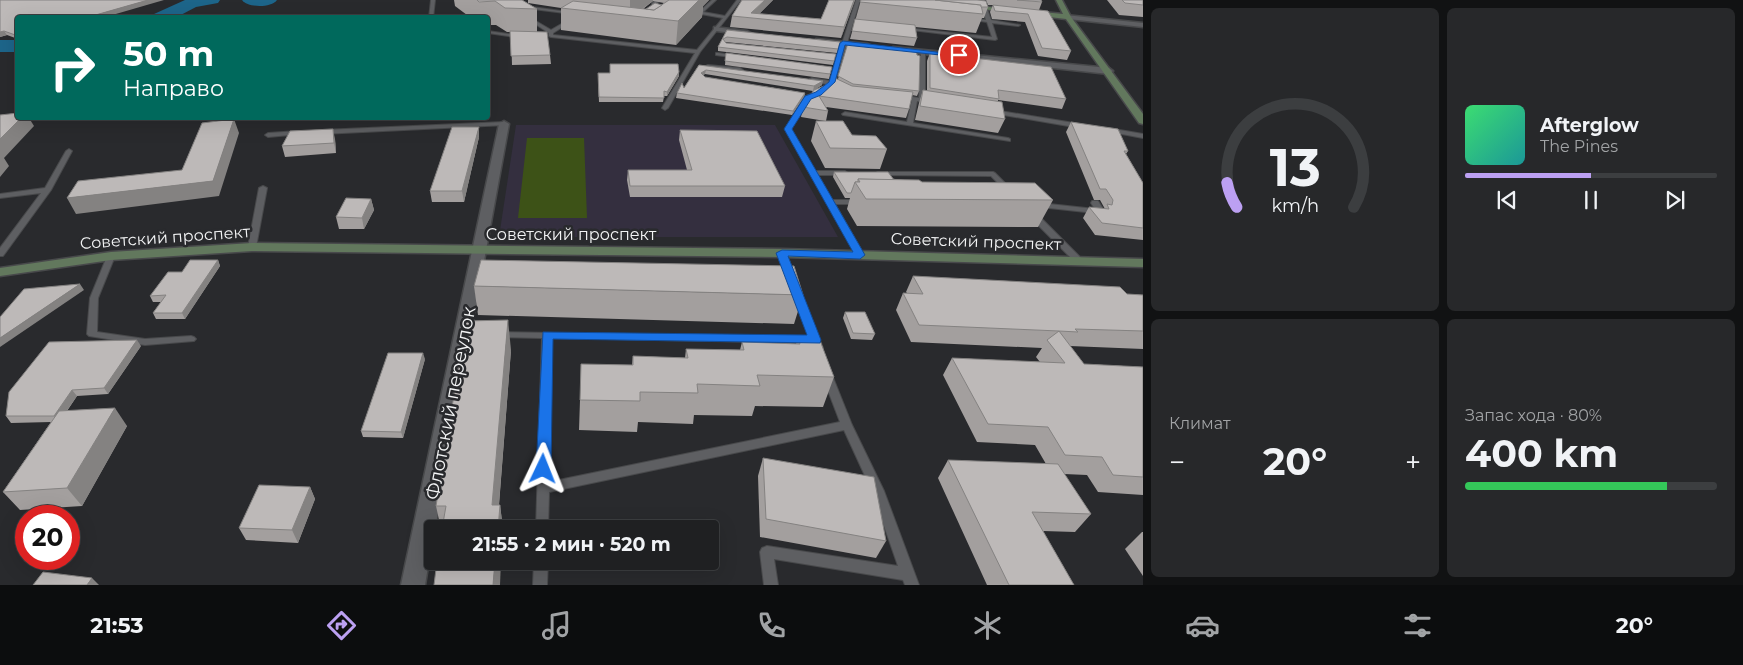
<!DOCTYPE html>
<html lang="ru">
<head>
<meta charset="utf-8">
<style>
  body { margin:0; font-family:Montserrat,sans-serif; background:#27282a; color:#f1f3f6; height:100vh; display:flex; flex-direction:column; font-size:19px; white-space:nowrap }
  * { box-sizing:border-box; margin:0 }
  p { font-size:16px; color:#a1a3a5 }
  .icon { flex:none; width:28px; height:28px; fill:none; stroke:currentColor; stroke-width:2; stroke-linecap:round; stroke-linejoin:round }
  .map { position:relative; flex:1; overflow:hidden }
  .side { display:flex; flex-direction:column; gap:8px; padding:8px; background:#111213; width:600px }
  .side>* { flex:none }
  .guide { position:absolute; left:15px; top:15px; width:475px; height:105px; border-radius:5px; box-shadow:0 5px 20px #0002,0 0 0 1px #3c3e40; background:#00695c; color:#fff; overflow:hidden }
  .speed { position:absolute; left:15px; top:505px; display:flex; gap:10px; font-size:25px; font-weight:700; text-align:center }
  .speed>* { display:grid; place-content:center; width:65px; height:65px; border-radius:50%; background:#1f2022; box-shadow:0 5px 20px #0002,0 0 0 1px #3c3e40; line-height:1 }
  .speed .limit { border:8px solid #d22; background:#fff; color:#111 }
  .pin { position:absolute; display:grid; place-items:center; width:42px; height:42px; color:#fff; margin:-21px; border:2px solid #fff; border-radius:50%; box-shadow:0 1px 5px #0007 }
  .me { position:absolute; width:55px; margin:-28px; rotate:2deg; stroke-linejoin:round; filter:drop-shadow(0 0 4px #0008) }
  .turn { display:flex; align-items:center; gap:18px; height:105px; padding:0 25px; font-size:22px }
  .turn .icon { width:65px; height:65px; stroke-width:2.5 }
  .turn b { display:block; font-size:35px; line-height:42px }
  .big { font-size:38px; font-weight:700; line-height:1.1 }
  .side .widget { flex:1; display:flex; flex-direction:column; justify-content:center; gap:8px; min-width:0; padding:0 18px; border-radius:8px; background:#27282a }
  .side .dial { align-items:center; gap:0 }
  .dial svg { height:130px; overflow:visible; fill:none; stroke:#3c3e40; stroke-width:7; stroke-linecap:round; text-anchor:middle }
  .dial text { fill:#f1f3f6; stroke:none }
  .song { display:flex; align-items:center; gap:15px }
  .cover { width:60px; height:60px; border-radius:8px; background:linear-gradient(135deg,hsl(140 70% 55%),hsl(180 70% 35%)) }
  .played { height:5px; border-radius:2px; background:linear-gradient(90deg,#bca0f2 50%,#3c3e40 50%) }
  .keys { display:flex; justify-content:space-around; direction:ltr }
  .heat { display:flex; justify-content:space-between; align-items:center; font-size:28px; direction:ltr }
  .charge { height:8px; border-radius:4px; background:linear-gradient(90deg,#34c759 80%,#3c3e40 0) }
  .side .tiles { flex:1; display:grid; gap:8px; grid-template-columns:repeat(2,1fr) }
  .trip { position:absolute; left:424px; top:520px; width:295px; height:50px; border-radius:5px; background:#1f2022; box-shadow:0 5px 20px #0002,0 0 0 1px #3c3e40; font-weight:700; line-height:50px; text-align:center }
  .menu { display:flex; height:80px; justify-content:space-around; align-items:center; background:#0c0d0e; color:#a1a3a5 }
  .menu .icon { width:35px; height:35px }
  .menu .active { color:#bca0f2 }
  .menu b { font-size:22px; color:#f1f3f6 }
  main { display:flex; flex:1; min-height:0 }
  .map>svg:first-child { display:block }
  .education { fill:#342f3f }
  .green { fill:#3d5217 }
  .lines { fill:none; stroke-linecap:round; stroke-linejoin:round }
  .river { fill:#1d658a; fill-rule:evenodd }
  .lane-casing { stroke:#48494b; stroke-width:2 }
  .street-casing { stroke:#48494b; stroke-width:3 }
  .secondary-casing { stroke:#48494b; stroke-width:3 }
  .lane { fill:#5e5f62; fill-rule:evenodd }
  .street { fill:#5e5f62; fill-rule:evenodd }
  .secondary { fill:#62785d; fill-rule:evenodd }
  .wall { fill:#a39f9e; fill-rule:evenodd }
  .shaded-wall { fill:#848281 }
  .building { fill:#bdb9b8; stroke:#848281 }
  .route { fill:#1a73e8; stroke:#114b97 }
  .labels { text-anchor:middle; stroke-width:5; stroke-linejoin:round; paint-order:stroke }
  .street-label { font-size:16px; fill:#f3f4f5; stroke:#292a2d }
  .near-street-label { font-size:19px; fill:#f3f4f5; stroke:#292a2d }
</style>
</head>
<body>
<main>
<div class="map">
<svg width="1143" height="585" viewBox="0 0 1143 585">
  <rect width="100%" height="100%" fill="#292a2d"/>
  <polygon class="education" points="516,125 775,125 838,237 499,237"/>
  <polygon class="green" points="527,138 584,138 587,218 518,218"/>
  <g class="lines">
    <g class="river">
      <polygon points="185,0 220,0 218,3 196,7 175,18 152,18 154,14"/>
      <path d="M242 0H277C271 8 248 8 242 0Z"/>
      <rect x="0" y="40" width="18" height="12"/>
    </g>
    <g class="lane-casing">
      <g id="lane">
        <polygon points="431,0 435,0 433,18 429,18"/>
        <polygon points="506,0 511,0 518,5 575,13 573,14 517,7"/>
        <polygon points="656,0 661,0 654,5 652,5 652,3"/>
        <polygon points="712,0 716,0 703,12 725,16 737,0 741,0 700,52 668,108 665,110 662,108 695,53 551,37 549,36 549,33 526,18 529,17 551,30 570,19 572,19 572,21 553,33 553,35 697,50 723,18 690,12 692,11 699,12"/>
        <polygon points="856,0 860,0 835,83 832,85 810,81 810,79 812,78 830,81"/>
        <polygon points="980,0 984,0 991,20 1020,25 1018,26 992,23 997,39 995,40 903,29 905,28 992,37 987,22 968,19 970,18 986,20"/>
        <polygon points="454,16 456,16 457,18 453,18"/>
        <polygon points="488,31 521,36 523,37 521,38 488,33"/>
        <polygon points="923,51 925,52 925,100 922,102 917,101 913,123 1008,138 1010,139 1010,141 843,115 842,114 845,112 907,122 912,100 897,97 900,95 919,98 921,52"/>
        <polygon points="718,53 738,56 740,57 738,58 716,55 716,53"/>
        <polygon points="708,65 740,68 743,70 740,72 706,67 706,66"/>
        <polygon points="821,90 823,91 823,93 810,98 791,129 815,171 845,171 848,173 845,175 818,175 832,200 859,200 863,202 859,204 835,204 864,255 860,257 856,255 785,129 806,96"/>
        <polygon points="994,110 1080,124 1083,126 1080,128 992,113 991,112"/>
        <polygon points="504,122 507,124 506,125 322,134 319,132 322,130"/>
        <polygon points="1108,128 1143,134 1143,138 1106,131 1105,130"/>
        <polygon points="299,131 301,132 301,134 268,137 265,135 268,133"/>
        <polygon points="69,149 72,151 51,190 3,256 0,256 0,248 41,193 0,198 0,194 45,188 66,151"/>
        <polygon points="878,172 993,172 995,173 1012,190 1010,191 1006,191 991,176 876,175 876,173"/>
        <polygon points="263,186 267,188 256,247 252,249 248,247 259,188"/>
        <polygon points="1092,201 1098,201 1105,212 1104,214 1040,207 1036,205 1040,203 1095,209 1091,203"/>
        <polygon points="1030,213 1036,213 1082,259 1083,261 1082,263 1076,263 1030,217"/>
        <polygon points="779,251 782,251 786,253 795,276 794,278 788,278 787,276 778,253"/>
        <polygon points="108,254 111,254 115,256 98,298 97,332 145,339 191,336 194,337 196,339 194,341 145,345 89,336 87,334 90,298"/>
        <polygon points="797,290 801,293 823,348 821,350 815,350 811,343 552,338 549,482 840,422 822,375 823,372 831,372 832,375 852,425 884,491 919,585 905,585 903,580 774,559 778,585 764,585 760,552 762,548 767,546 898,566 872,491 844,430 549,492 548,529 536,529 542,338 499,337 496,336 494,334 496,332 809,337 793,293"/>
        <polygon points="534,561 548,561 547,585 533,585"/>
      </g>
    </g>
    <g class="street-casing">
      <g id="street">
        <polygon points="1065,15 1143,23 1143,27 1068,19"/>
        <polygon points="714,27 747,31 751,33 747,35 717,31 714,31"/>
        <polygon points="816,39 868,44 872,46 868,48 819,43 816,43"/>
        <polygon points="893,47 1109,68 1113,71 1109,74 896,51 892,49"/>
        <polygon points="504,121 509,124 435,529 432,529 432,542 425,585 401,585 499,124"/>
      </g>
    </g>
    <g class="secondary-casing">
      <g id="secondary">
        <polygon points="1056,0 1062,0 1071,17 1143,114 1143,124 1139,123 1066,19 965,7 968,5 1063,14"/>
        <polygon points="252,243 782,249 1143,259 1143,267 782,257 252,251 111,260 0,276 0,268 111,252"/>
      </g>
    </g>
    <use href="#lane" class="lane"/>
    <use href="#street" class="street"/>
    <use href="#secondary" class="secondary"/>
  </g>
  <g class="wall">
    <polygon points="0,0 18,18 18,39 7,35 0,37"/>
    <polygon points="454,0 523,0 522,0 537,9 537,32 550,55 551,64 512,65 511,32 507,32 496,25 488,25 488,18 471,18 455,6"/>
    <path d="M528 0H709L703 6 702 17 676 45 561 30V8L528 3ZM653 1 664 3 662 5 646 9H643Z"/>
    <polygon points="742,0 773,0 759,14 821,19 829,0 855,0 841,38 730,27 732,16"/>
    <polygon points="861,0 981,0 988,7 984,18 982,18 976,33 915,27 917,38 914,46 850,39"/>
    <polygon points="986,0 1041,0 1042,2 1039,10 1071,51 1067,60 1038,56 1025,22 992,19 990,12 993,5 988,5"/>
    <polygon points="1107,0 1143,0 1143,17 1119,15"/>
    <polygon points="727,30 840,42 837,53 725,42 726,43 836,54 833,65 718,51 718,47"/>
    <polygon points="848,43 919,91 917,96 912,95 909,109 906,118 826,107 828,111 826,121 852,135 887,149 880,169 825,168 811,141 816,121 825,121 801,117 803,107 813,91 705,74 703,75 705,77 805,93 804,97 792,115 676,98 677,93 684,88 699,65 822,85 814,90 824,86 838,79"/>
    <polygon points="726,53 832,67 829,79 725,65"/>
    <polygon points="930,53 1066,99 1062,109 998,100 998,101 1005,119 998,133 915,120 919,103 923,90 927,90 927,61"/>
    <polygon points="679,72 679,76 667,96 664,96 663,102 599,102 598,78"/>
    <polygon points="1071,122 1128,151 1126,154 1143,183 1143,240 1095,235 1083,218 1089,207 1105,209 1100,200 1094,200 1066,132"/>
    <polygon points="680,130 785,186 782,197 630,197 627,180 628,170 687,170 679,140"/>
    <polygon points="479,137 464,202 432,202 430,191"/>
    <polygon points="335,139 336,153 285,157 282,146"/>
    <polygon points="834,172 922,182 1053,200 1038,227 857,226 847,209 850,198 845,198 833,177"/>
    <polygon points="371,199 374,210 364,229 339,229 336,217"/>
    <polygon points="218,260 220,266 185,319 156,319 153,313 161,302 153,302 150,296"/>
    <polygon points="913,276 1127,294 1143,295 1143,349 1070,346 1084,364 1143,367 1143,495 1098,492 1087,475 1064,474 1091,514 1075,532 1043,531 1074,585 987,585 938,478 948,460 1046,464 1035,445 977,442 943,375 952,358 1040,362 1036,357 1042,348 911,342 896,310 903,293 907,293 906,292"/>
    <polygon points="474,286 803,295 794,324 478,315"/>
    <polygon points="845,312 875,334 872,340 851,339 843,318"/>
    <polygon points="798,338 834,377 823,407 755,406 752,416 694,415 693,424 638,422 637,432 579,430 580,400 632,365 633,356 685,358 686,349 740,350 742,342 796,344"/>
    <polygon points="141,346 108,394 77,396 67,411 127,426 82,506 20,510 3,492 51,422 11,423 6,416"/>
    <polygon points="511,350 499,505 500,505 503,529 441,529 436,506"/>
    <polygon points="425,359 403,438 363,437 361,431"/>
    <polygon points="763,458 886,541 876,558 760,537 758,476"/>
    <polygon points="310,487 315,499 298,543 246,540 239,528"/>
    <polygon points="1142,532 1143,532 1143,576 1125,549"/>
  </g>
  <g class="shaded-wall">
    <polygon points="148,0 164,0 102,18 85,18"/>
    <polygon points="630,0 653,0 653,1 632,16 630,16"/>
    <polygon points="699,0 709,0 703,6 702,17 676,45 678,21"/>
    <polygon points="765,0 773,0 755,18 751,13"/>
    <polygon points="854,0 855,0 841,38 844,27"/>
    <polygon points="4,31 7,35 0,37 0,32"/>
    <polygon points="706,70 705,74 700,77 701,73"/>
    <polygon points="679,72 679,76 667,96 667,92"/>
    <polygon points="823,81 822,85 813,91 814,86"/>
    <polygon points="805,93 804,97 792,115 793,111"/>
    <polygon points="21,118 29,118 34,126 4,158 9,166 0,177 0,139"/>
    <polygon points="234,119 239,133 219,196 76,214 67,198 213,181"/>
    <polygon points="479,127 479,137 464,202 462,191"/>
    <polygon points="333,129 335,139 336,153 334,143"/>
    <polygon points="371,199 374,210 364,229 362,218"/>
    <polygon points="218,260 220,266 185,319 182,313"/>
    <polygon points="80,284 84,290 0,347 0,338"/>
    <polygon points="508,320 511,350 497,529 492,505"/>
    <polygon points="137,340 141,346 108,394 104,388"/>
    <polygon points="423,353 425,359 403,438 401,432"/>
    <polygon points="72,390 77,396 59,422 54,416"/>
    <polygon points="115,408 127,426 82,506 67,488"/>
    <polygon points="310,487 315,499 298,543 292,530"/>
    <polygon points="500,505 503,529 498,529"/>
    <polygon points="495,561 501,561 500,585 493,585"/>
    <polygon points="92,578 99,585 87,585"/>
  </g>
  <g class="building">
    <polygon points="0,0 148,0 85,18 18,18 18,36 4,31 0,32"/>
    <polygon points="477,0 522,0 537,9 505,8 495,1 479,2"/>
    <polygon points="669,0 699,0 678,21 561,8 573,1 654,10"/>
    <polygon points="742,0 765,0 751,13 821,19 829,0 854,0 844,27 732,16"/>
    <polygon points="861,0 935,0 981,5 983,14 860,2"/>
    <polygon points="935,0 977,0 986,1 988,7 981,7 981,5"/>
    <polygon points="1017,0 1041,0 1042,2"/>
    <polygon points="1122,0 1143,0 1143,5 1125,3"/>
    <polygon points="655,3 662,5 654,10 646,9"/>
    <polygon points="993,5 1048,11 1071,51 1042,48 1028,14 995,11"/>
    <polygon points="855,19 915,25 917,38 852,31"/>
    <polygon points="727,30 840,42 838,49 727,37 723,39 726,43 836,54 834,61 718,47"/>
    <polygon points="510,31 547,32 550,55 511,56"/>
    <polygon points="848,43 916,50 917,55 920,56 919,91 853,84 838,76"/>
    <polygon points="726,53 832,67 830,74 725,61"/>
    <polygon points="930,53 1051,67 1066,99 998,90 999,99 930,88"/>
    <polygon points="610,64 678,64 679,72 667,92 664,91 664,98 599,97 598,73 610,73"/>
    <polygon points="699,65 823,81 814,86 706,70 701,73 705,77 805,93 793,111 677,93 682,83 684,88"/>
    <polygon points="835,78 852,86 913,92 909,109 819,96 828,111 803,107 814,90 824,86"/>
    <polygon points="923,90 1002,102 1005,119 920,106"/>
    <polygon points="18,113 18,118 21,118 0,139 0,115"/>
    <polygon points="234,119 213,181 67,198 78,181 182,170 202,123"/>
    <polygon points="816,121 843,121 852,135 876,136 887,149 830,148"/>
    <polygon points="1071,122 1118,129 1128,151 1124,151 1143,183 1143,228 1102,223 1089,207 1109,209 1107,204 1112,205 1113,200 1106,189 1100,189"/>
    <polygon points="452,127 479,127 462,191 430,191"/>
    <polygon points="333,129 334,143 282,146 290,131"/>
    <polygon points="680,130 757,131 785,186 630,186 628,170 692,170"/>
    <polygon points="834,172 888,172 894,180 858,179 858,182 855,182 851,193 847,193"/>
    <polygon points="858,179 919,180 922,182 1035,183 1053,200 866,199 855,182 860,182"/>
    <polygon points="346,198 371,199 362,218 336,217"/>
    <polygon points="190,260 218,260 182,313 153,313 166,295 150,296 168,272 182,272"/>
    <polygon points="481,260 794,266 803,295 474,286"/>
    <polygon points="913,276 1120,287 1127,294 1143,295 1143,331 1075,329 1078,332 1059,331 1084,364 1143,367 1143,477 1113,475 1102,457 1065,455 1048,427 988,424 952,358 1065,363 1047,340 1059,331 919,325 903,293 923,294"/>
    <polygon points="80,284 0,338 0,317 24,289"/>
    <polygon points="845,312 865,312 875,334 853,333"/>
    <polygon points="508,320 492,505 500,505 498,529 442,529 446,506 436,506 466,321"/>
    <polygon points="798,338 819,338 834,377 757,375 760,386 697,384 698,393 640,392 640,401 580,400 581,364 633,365 633,356 688,358 686,349 744,350 742,342 800,344"/>
    <polygon points="137,340 104,388 72,390 54,416 6,416 9,392 49,342"/>
    <polygon points="388,353 423,353 401,432 361,431"/>
    <polygon points="115,408 67,488 3,492 59,411"/>
    <polygon points="763,458 874,477 886,541 766,519"/>
    <polygon points="948,460 1058,464 1091,514 1032,512 1074,585 1009,585"/>
    <polygon points="259,485 310,487 292,530 239,528"/>
    <polygon points="437,561 495,561 493,585 434,585"/>
    <polygon points="43,572 92,578 87,585 33,585"/>
  </g>
  <polygon class="route" points="843,41 962,55 959,57 845,45 835,82 821,95 811,99 792,129 865,255 860,259 788,256 821,340 820,343 553,339 551,469 549,473 543,475 538,473 536,469 543,332 807,335 776,253 782,250 853,252 784,129 805,96 816,92 829,82 840,43"/>
  <g class="labels">
    <g class="street-label">
      <text x="571" y="240">Советский проспект</text>
      <text transform="translate(165 237) rotate(-4)" y="6">Советский проспект</text>
      <text transform="translate(976 241) rotate(2)" y="6">Советский проспект</text>
    </g>
    <g class="near-street-label">
      <text transform="translate(450 403) rotate(-79)" y="7">Флотский переулок</text>
    </g>
  </g>
</svg>
<div class="speed"><div class="limit">20</div></div>
<div class="pin" style="left:959px;top:55px;background:#d93025"><svg class="icon" aria-label="arrive" viewBox="0 0 24 24"><path d="M6 21V4h12l-3 4 3 4H6"/></svg></div>
<svg class="me" style="left:543px;top:469px" viewBox="-20 -20 40 40"><path d="M0-17L14 15 0 8-14 15z" fill="#1a73e8" stroke="#fff" stroke-width="4"/></svg>
<div class="trip">21:55 · 2 мин · 520 m</div>
<div class="guide">
<div class="turn"><svg class="icon" aria-label="right" viewBox="0 0 24 24"><path d="M7 20v-9h11M14 6l5 5-5 5"/></svg><div><b>50 m</b>Направо</div></div>
</div>
</div>
<section class="side">
<div class="tiles">
<div class="widget dial"><svg viewBox="0 0 100 80">
<path d="M14 69A42 42 0 1 1 86 69"/>
<path d="M14 69A42 42 0 0 1 8 54" stroke="#bca0f2"/>
<text x="50" y="56" font-size="32" font-weight="700">13</text>
<text x="50" y="72" font-size="11">km/h</text>
</svg></div>
<div class="widget">
<div class="song"><i class="cover"></i><div><b>Afterglow</b><p>The Pines</p></div></div>
<div class="played"></div>
<div class="keys"><svg class="icon" aria-label="previous" viewBox="0 0 24 24"><path d="M18 5L8 12l10 7zM5 5v14"/></svg><svg class="icon" aria-label="pause" viewBox="0 0 24 24"><path d="M8 5v14M16 5v14"/></svg><svg class="icon" aria-label="next" viewBox="0 0 24 24"><path d="M6 5l10 7-10 7zM19 5v14"/></svg></div>
</div>
<div class="widget"><p>Климат</p>
<div class="heat"><a>−</a><b class="big">20°</b><a>+</a></div>
</div>
<div class="widget"><p>Запас хода · 80%</p><b class="big">400 km</b><div class="charge"></div></div>
</div>
</section>
</main>
<nav class="menu">
<b>21:53</b>
<svg class="icon active" aria-label="directions" viewBox="0 0 24 24"><path d="M12 3l9 9-9 9-9-9zM9 14v-3h6M13 9l2 2-2 2"/></svg>
<svg class="icon" aria-label="music" viewBox="0 0 24 24"><path d="M9 18V5l10-2v13"/><circle cx="6" cy="18" r="3"/><circle cx="16" cy="16" r="3"/></svg>
<svg class="icon" aria-label="phone" viewBox="0 0 24 24"><path d="M5 4h4l2 5-3 2q2 4 5 5l2-3 5 2v4C11 20 4 13 5 4z"/></svg>
<svg class="icon" aria-label="climate" viewBox="0 0 24 24"><path d="M12 3v18M4 7l16 10M4 17L20 7"/></svg>
<svg class="icon" aria-label="car" viewBox="0 0 24 24"><path d="M5 17H2v-5l4-1 3-4h7l3 4 3 1v5h-3M9 17h6M6 11h13"/><circle cx="7" cy="17" r="2"/><circle cx="17" cy="17" r="2"/></svg>
<svg class="icon" aria-label="filters" viewBox="0 0 24 24"><path d="M4 7h16M4 17h16"/><circle cx="9" cy="7" r="2"/><circle cx="15" cy="17" r="2"/></svg>
<b>20°</b>
</nav>
</body>
</html>
